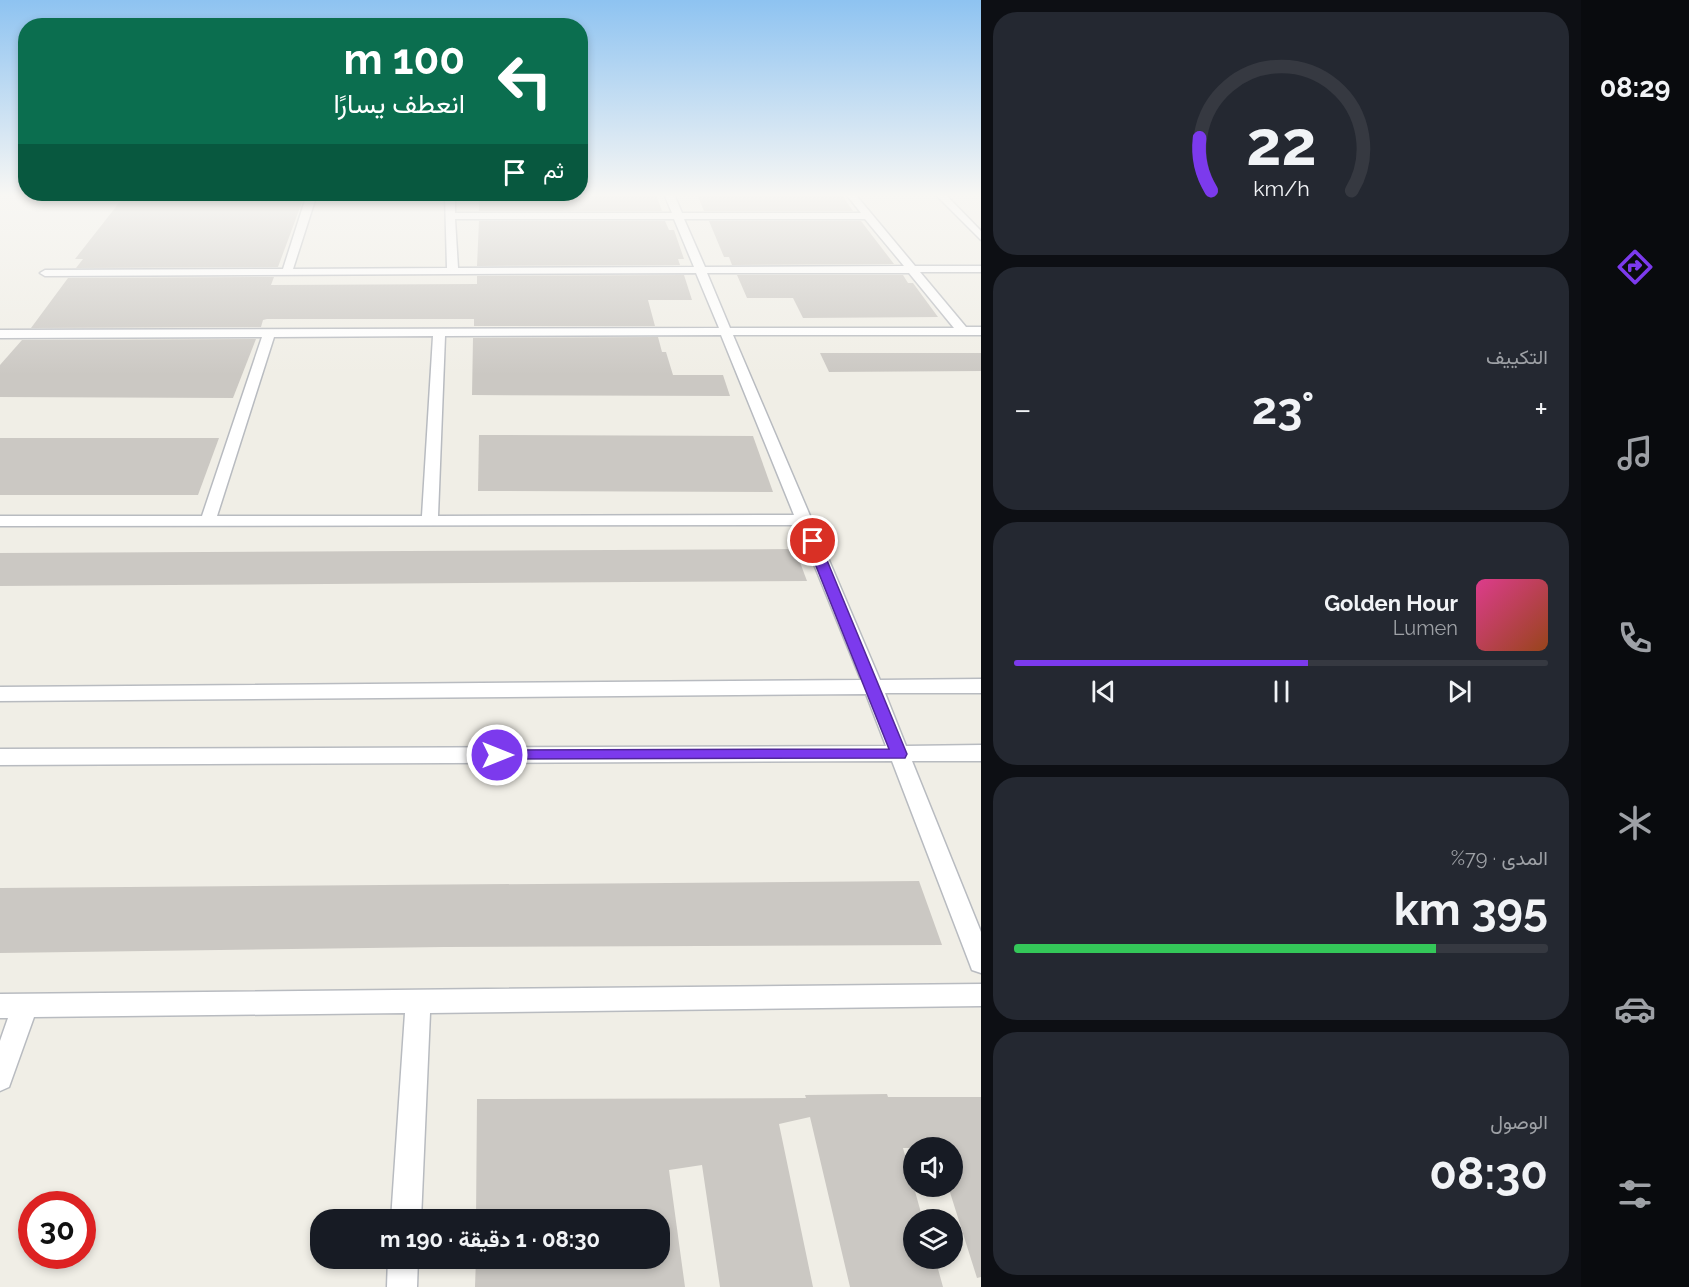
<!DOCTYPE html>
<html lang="ar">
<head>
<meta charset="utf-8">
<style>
  body { margin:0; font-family:Raleway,Vazirmatn,sans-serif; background:#242831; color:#f1f3f6; direction:rtl; height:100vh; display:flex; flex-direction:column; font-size:22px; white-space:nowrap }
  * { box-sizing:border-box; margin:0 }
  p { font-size:20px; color:#9ea1a6 }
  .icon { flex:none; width:33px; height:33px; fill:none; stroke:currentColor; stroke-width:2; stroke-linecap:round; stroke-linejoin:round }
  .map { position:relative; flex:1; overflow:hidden; direction:ltr }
  .side { display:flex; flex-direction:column; gap:12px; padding:12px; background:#0d0f14; width:600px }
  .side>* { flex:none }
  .hud { position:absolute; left:18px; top:18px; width:570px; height:183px; border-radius:24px; box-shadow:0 3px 9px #0003; direction:rtl; background:#0b6e4f; color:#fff; overflow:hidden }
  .controls { position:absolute; left:903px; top:1137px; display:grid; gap:12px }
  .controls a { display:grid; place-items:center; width:60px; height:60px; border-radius:50%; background:#171b24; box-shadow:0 3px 9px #0003; font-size:30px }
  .speed { position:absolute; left:18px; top:1191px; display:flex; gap:12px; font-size:30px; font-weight:700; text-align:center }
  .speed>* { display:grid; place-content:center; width:78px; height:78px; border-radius:50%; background:#171b24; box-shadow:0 3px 9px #0003; line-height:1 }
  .speed .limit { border:9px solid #d22; background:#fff; color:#111 }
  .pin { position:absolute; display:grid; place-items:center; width:51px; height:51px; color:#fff; margin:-26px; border:3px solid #fff; border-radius:50%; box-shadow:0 2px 6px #0007 }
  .me { position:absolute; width:66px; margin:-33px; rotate:90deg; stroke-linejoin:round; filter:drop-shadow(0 0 4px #0008) }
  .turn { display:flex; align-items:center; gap:21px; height:126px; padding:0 24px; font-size:27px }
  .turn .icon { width:78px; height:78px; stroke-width:2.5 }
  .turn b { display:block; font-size:42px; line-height:51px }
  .then { display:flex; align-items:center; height:57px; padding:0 24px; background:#0003; gap:12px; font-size:22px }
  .big { font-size:45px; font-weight:700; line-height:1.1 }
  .side .card { flex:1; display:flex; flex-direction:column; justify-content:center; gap:9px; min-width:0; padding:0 21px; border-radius:24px; background:#242831 }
  .side .dial { align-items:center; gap:0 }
  .dial svg { height:156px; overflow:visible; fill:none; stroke:#363941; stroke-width:7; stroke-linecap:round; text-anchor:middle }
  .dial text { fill:#f1f3f6; stroke:none }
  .song { display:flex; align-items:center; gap:18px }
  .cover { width:72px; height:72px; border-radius:9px; background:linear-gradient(135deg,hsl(330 70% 55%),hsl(20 70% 35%)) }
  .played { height:6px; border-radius:3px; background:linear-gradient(90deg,#7c3aed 55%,#363941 55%) }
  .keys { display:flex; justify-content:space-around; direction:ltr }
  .heat { display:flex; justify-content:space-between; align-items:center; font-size:33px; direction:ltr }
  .charge { height:9px; border-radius:4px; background:linear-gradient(90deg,#34c759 79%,#363941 0) }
  .trip { position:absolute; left:310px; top:1209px; width:360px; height:60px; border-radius:24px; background:#171b24; box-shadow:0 3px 9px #0003; font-weight:700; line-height:60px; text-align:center; direction:rtl }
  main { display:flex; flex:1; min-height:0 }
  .tab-bar { display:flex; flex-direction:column; width:108px; justify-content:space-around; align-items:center; background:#090b0e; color:#9ea1a6 }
  .tab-bar .icon { width:42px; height:42px }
  .tab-bar .active { color:#7c3aed }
  .tab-bar b { font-size:27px; color:#f1f3f6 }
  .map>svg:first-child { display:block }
  .building { fill:#cbc8c3 }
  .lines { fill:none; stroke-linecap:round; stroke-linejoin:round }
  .minor-casing { stroke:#b8bbc0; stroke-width:3 }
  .minor { fill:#fff; fill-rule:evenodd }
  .route { fill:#7c3aed; stroke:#51269a; stroke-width:1.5 }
</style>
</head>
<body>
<main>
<nav class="tab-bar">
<b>08:29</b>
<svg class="icon active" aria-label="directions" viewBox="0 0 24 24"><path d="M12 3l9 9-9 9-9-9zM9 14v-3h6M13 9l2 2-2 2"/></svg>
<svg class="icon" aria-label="music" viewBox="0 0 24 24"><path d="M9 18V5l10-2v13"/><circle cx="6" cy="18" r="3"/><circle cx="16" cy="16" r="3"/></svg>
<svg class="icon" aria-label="phone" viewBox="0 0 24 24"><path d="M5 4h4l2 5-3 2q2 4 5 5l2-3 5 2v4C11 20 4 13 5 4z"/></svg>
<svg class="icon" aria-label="climate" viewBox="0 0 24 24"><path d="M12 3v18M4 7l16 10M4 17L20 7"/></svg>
<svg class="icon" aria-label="car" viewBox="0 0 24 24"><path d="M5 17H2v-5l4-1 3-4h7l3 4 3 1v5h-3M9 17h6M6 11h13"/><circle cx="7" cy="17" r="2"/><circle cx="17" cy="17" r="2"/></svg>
<svg class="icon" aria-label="filters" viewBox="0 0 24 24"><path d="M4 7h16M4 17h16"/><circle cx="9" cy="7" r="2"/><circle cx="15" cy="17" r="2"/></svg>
</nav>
<section class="side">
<div class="card dial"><svg viewBox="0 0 100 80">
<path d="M14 69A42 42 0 1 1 86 69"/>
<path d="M14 69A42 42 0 0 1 8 42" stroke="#7c3aed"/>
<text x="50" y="56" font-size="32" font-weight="700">22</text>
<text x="50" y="72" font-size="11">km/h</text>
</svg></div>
<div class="card"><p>التكييف</p>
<div class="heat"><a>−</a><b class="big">23°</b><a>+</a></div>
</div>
<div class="card">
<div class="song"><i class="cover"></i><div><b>Golden Hour</b><p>Lumen</p></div></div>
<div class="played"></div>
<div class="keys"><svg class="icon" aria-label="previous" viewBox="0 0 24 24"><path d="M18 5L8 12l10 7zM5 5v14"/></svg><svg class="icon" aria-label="pause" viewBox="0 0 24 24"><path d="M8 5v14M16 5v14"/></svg><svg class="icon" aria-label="next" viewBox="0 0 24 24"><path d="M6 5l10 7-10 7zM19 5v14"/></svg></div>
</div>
<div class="card"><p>المدى · 79%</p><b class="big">395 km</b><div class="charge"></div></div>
<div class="card"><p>الوصول</p><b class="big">08:30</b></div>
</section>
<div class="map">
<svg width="981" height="1287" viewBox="0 0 981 1287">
  <rect width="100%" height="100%" fill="#f0eee6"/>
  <g class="building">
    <polygon points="126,194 305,194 278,267 76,268 83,259 75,259"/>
    <polygon points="479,194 656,194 662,211 479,211"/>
    <polygon points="697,194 841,194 853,211 704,211"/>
    <polygon points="479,221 665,221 669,230 674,230 684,259 678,259 680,265 477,266"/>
    <polygon points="709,221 861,221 894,264 732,265 729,257 724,257"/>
    <polygon points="684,275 692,300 648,300 655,326 474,326 474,319 267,319 263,320 261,327 31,328 68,278 274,277 271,285 477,284 477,276"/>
    <polygon points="737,275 903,275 908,283 913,283 938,317 803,318 793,298 747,298"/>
    <polygon points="658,337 662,352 666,352 673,375 723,375 730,396 472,395 473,338"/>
    <polygon points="256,339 233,398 0,397 0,365 22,340"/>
    <polygon points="820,353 981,353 981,371 829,372"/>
    <polygon points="479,435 753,436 773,492 478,491"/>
    <polygon points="0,438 219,438 198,495 0,495"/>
    <polygon points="795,549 807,581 0,586 0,553"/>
    <polygon points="919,881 942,945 444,947 0,953 0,888"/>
    <polygon points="887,1094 888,1097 981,1097 981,1277 977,1278 948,1186 952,1186 952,1148 903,1148 923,1220 914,1220 914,1258 935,1258 943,1287 850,1287 810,1117 779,1124 813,1287 720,1287 702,1165 669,1170 685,1287 475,1287 476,1258 660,1258 660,1220 476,1220 477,1099 806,1098 805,1095"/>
  </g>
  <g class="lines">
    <g class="minor-casing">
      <g id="minor">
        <path d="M307 194H317L293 269 447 268 445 194H455V213H672L664 194H674L682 213H861L846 194H855L915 266H981V272H920L966 327H981V335H733L880 680 981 679V693H885L906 746 981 745V761H912L981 932V973L972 970 969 962 892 761 0 765V749L886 746 866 694 0 701V687L861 680 798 525 0 526V516H202L262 337 0 338V330L719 328 696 273 45 276 40 273 45 270 283 269ZM455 219H674L694 267 458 268ZM684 219H865L904 266 705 267ZM707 273H909L954 328H730ZM721 335 794 515 438 516 445 336ZM433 336 422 516H217L274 337Z"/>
        <polygon points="935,194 945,194 981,231 981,240"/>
        <polygon points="981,984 981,1006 430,1013 421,1220 391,1220 405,1013 34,1017 9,1087 0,1091 0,1041 8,1018 0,1018 0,994"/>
        <polygon points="388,1258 418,1258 417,1287 387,1287"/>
      </g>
    </g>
    <use href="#minor" class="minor"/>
  </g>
  <linearGradient id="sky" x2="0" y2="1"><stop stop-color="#8ec3f1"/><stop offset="0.52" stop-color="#f8f7f4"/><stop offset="1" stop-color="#f8f7f4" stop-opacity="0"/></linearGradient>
  <rect width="981" height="375" fill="url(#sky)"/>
  <polygon class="route" points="813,537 819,541 907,754 905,758 492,759 489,755 492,751 497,750 889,749 806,541"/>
</svg>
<div class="controls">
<a><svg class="icon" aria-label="sound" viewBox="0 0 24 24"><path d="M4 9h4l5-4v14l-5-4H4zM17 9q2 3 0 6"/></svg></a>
<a><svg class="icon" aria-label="layers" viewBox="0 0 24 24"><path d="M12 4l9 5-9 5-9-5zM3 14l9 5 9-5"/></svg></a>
</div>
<div class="speed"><div class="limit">30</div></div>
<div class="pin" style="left:813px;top:541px;background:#d93025"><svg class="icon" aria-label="arrive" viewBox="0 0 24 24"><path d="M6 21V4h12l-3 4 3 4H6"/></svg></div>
<svg class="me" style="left:497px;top:755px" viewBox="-20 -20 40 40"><circle r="17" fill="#7c3aed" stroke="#fff" stroke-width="3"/><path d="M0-11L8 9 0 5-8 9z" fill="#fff"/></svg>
<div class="trip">08:30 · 1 دقيقة · 190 m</div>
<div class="hud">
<div class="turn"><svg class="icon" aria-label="left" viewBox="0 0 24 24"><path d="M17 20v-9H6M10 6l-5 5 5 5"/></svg><div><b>100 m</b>انعطف يسارًا</div></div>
<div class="then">ثم<svg class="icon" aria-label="arrive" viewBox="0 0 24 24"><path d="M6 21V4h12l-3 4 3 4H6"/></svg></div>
</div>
</div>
</main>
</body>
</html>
